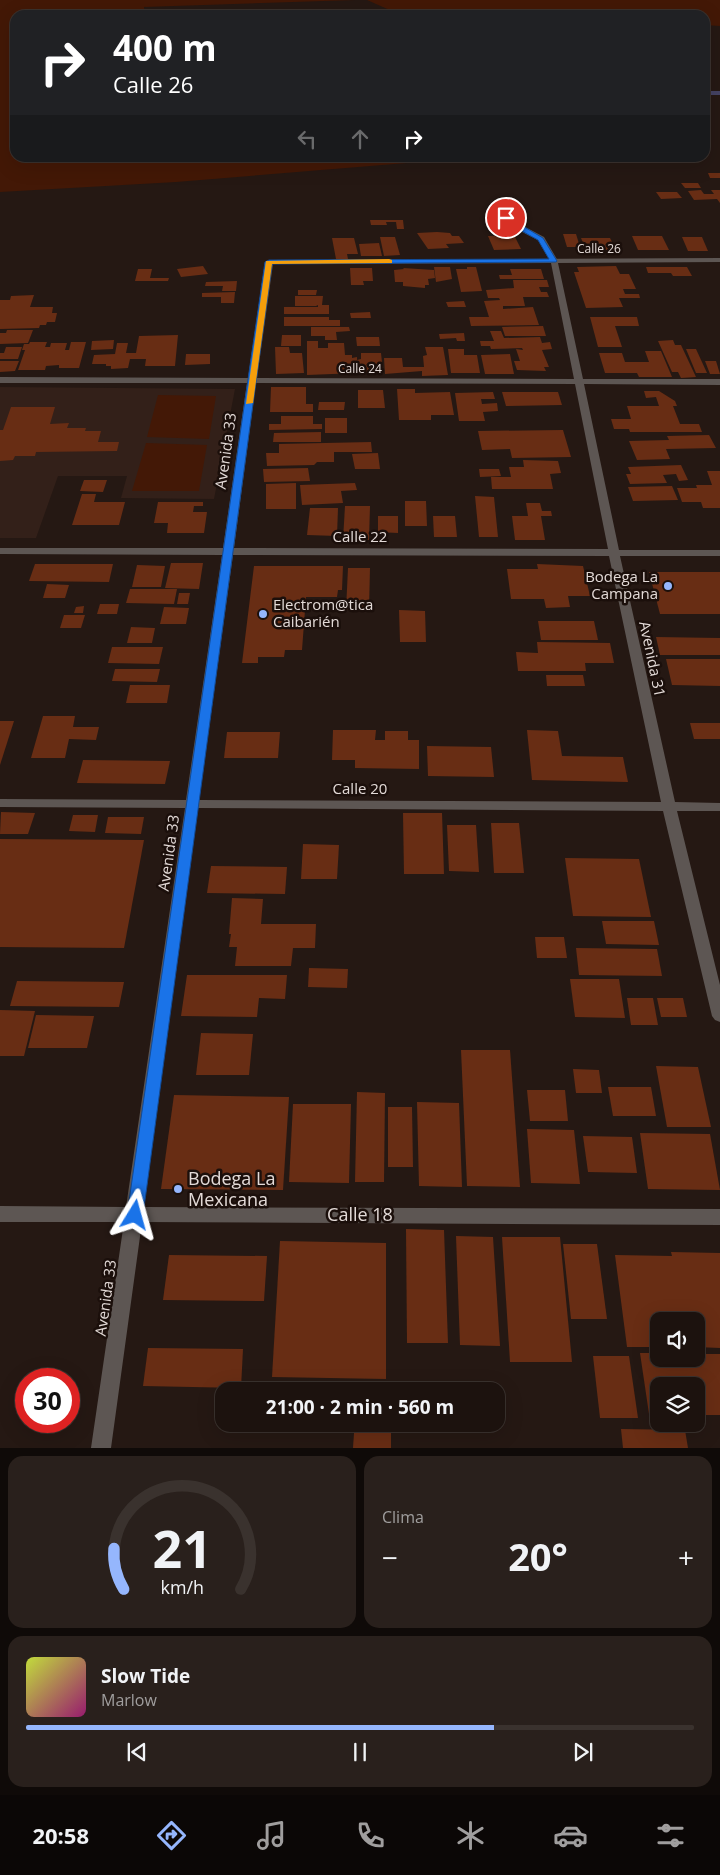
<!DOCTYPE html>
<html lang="es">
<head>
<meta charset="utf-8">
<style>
  body { margin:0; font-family:"Open Sans",sans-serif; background:#29201c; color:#f1f3f6; height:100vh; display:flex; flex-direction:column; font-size:19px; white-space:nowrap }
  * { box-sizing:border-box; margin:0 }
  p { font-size:16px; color:#a09e9e }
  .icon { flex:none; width:28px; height:28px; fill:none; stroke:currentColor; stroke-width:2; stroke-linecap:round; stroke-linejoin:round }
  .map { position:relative; height:1448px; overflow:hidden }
  .panel { display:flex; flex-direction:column; gap:8px; padding:8px; background:#0f0a08; flex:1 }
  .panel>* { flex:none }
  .top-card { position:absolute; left:10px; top:10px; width:700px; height:152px; border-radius:15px; box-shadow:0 5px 20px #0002,0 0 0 1px #3a322e; background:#202124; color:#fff; overflow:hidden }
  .tools { position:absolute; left:650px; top:1312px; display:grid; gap:10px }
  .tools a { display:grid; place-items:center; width:55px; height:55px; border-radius:10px; background:#1c120e; box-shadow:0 5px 20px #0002,0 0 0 1px #3a322e; font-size:25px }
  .speed { position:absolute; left:15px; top:1368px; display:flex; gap:10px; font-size:25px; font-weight:700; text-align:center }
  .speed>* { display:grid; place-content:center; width:65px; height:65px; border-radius:50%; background:#1c120e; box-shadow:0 5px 20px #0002,0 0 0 1px #3a322e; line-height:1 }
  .speed .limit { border:8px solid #d22; background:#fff; color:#111 }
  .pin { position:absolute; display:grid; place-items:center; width:42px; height:42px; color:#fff; margin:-21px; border:2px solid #fff; border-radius:50%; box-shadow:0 1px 5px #0007 }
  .me { position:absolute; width:55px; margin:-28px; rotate:8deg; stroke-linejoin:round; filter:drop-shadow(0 0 4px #0008) }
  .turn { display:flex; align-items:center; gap:18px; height:105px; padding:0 20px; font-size:22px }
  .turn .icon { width:65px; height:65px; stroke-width:2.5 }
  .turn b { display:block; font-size:35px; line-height:42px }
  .lanes { display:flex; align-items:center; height:48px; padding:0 20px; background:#0003; justify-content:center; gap:25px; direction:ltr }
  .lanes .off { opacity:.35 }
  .big { font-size:38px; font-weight:700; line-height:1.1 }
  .panel .widget { flex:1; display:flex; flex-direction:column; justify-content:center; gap:8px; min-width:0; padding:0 18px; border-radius:15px; background:#29201c }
  .panel .dial { align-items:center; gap:0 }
  .dial svg { height:130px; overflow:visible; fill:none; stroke:#3a322e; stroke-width:7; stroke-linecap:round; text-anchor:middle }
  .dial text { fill:#f1f3f6; stroke:none }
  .song { display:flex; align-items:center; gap:15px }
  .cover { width:60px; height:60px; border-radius:8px; background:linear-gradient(135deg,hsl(70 70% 55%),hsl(320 70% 35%)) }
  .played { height:5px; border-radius:2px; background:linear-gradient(90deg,#95b6fd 70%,#3a322e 70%) }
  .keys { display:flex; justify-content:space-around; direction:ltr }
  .heat { display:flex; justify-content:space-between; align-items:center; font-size:28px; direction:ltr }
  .panel .tiles { flex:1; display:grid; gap:8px; grid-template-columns:1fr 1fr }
  .widget:last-child { grid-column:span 2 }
  .trip { position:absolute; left:215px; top:1382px; width:290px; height:50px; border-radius:15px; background:#1c120e; box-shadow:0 5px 20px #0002,0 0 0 1px #3a322e; font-weight:700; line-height:50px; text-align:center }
  .menu { display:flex; height:80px; justify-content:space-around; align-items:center; background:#0b0706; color:#a09e9e }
  .menu .icon { width:35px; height:35px }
  .menu .selected { color:#95b6fd }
  .menu b { font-size:22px; color:#f1f3f6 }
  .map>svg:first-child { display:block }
  .built { fill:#332019 }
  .green { fill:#431806 }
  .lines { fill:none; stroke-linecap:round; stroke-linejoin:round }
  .stream { stroke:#444262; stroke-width:4 }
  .building { fill:#682d14 }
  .lane { fill:#5d5653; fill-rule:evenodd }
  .street { fill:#5d5653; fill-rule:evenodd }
  .route { fill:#1a73e8; stroke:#114b97 }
  .slow { fill:#f59e0b }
  .poi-dot { fill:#95b6fd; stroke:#1b0f0b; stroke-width:2 }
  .labels { text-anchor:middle; stroke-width:5; stroke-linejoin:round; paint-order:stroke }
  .far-street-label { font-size:12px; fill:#e3dad7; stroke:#1b0f0b }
  .street-label { font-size:15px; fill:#e3dad7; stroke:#1b0f0b }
  .poi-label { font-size:15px; fill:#e3dad7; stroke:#1b0f0b; text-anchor:end }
  .near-poi-label { font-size:18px; fill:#e3dad7; stroke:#1b0f0b; text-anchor:start }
  .near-street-label { font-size:18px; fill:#e3dad7; stroke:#1b0f0b }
</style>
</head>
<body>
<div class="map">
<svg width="720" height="1448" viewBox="0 0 720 1448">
  <rect width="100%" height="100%" fill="#251813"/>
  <polygon class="built" points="0,387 235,389 214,499 121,498 127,476 58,476 36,538 0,538"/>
  <g class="green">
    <polygon points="0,0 355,0 144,7 145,15 15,15 15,158 468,158 176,182 0,192"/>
    <polygon points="367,0 720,0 720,26 705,25 705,15 401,15"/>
    <polygon points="158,395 216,396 209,439 147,437"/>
    <polygon points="146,443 207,445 199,491 132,491"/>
  </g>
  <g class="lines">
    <polyline class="stream" points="705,93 720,93"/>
  </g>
  <g class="building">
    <polygon points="708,173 720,173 720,178 710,178"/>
    <polygon points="681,183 698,183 701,188 685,188"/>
    <polygon points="701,190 704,194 714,194 711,190 720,190 720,203 717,199 694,200 688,191"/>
    <polygon points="656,192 677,192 682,198 661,199"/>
    <polygon points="370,220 403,220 404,229 397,229 396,222 386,222 387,225 371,225"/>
    <polygon points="437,232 450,233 452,236 459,236 464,243 446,244 449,248 428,249 417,233"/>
    <polygon points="563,234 576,234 580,247 567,247"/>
    <polygon points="514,235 521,249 494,250 488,236"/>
    <polygon points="632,236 662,236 669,250 638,250"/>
    <polygon points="380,237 395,237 400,255 384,256"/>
    <polygon points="682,237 702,237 708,251 688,251"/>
    <polygon points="332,238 354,238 358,254 347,254 348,259 336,259"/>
    <polygon points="581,238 610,238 616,250 586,250"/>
    <polygon points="379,243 382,256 361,256 359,244"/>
    <polygon points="203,266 208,274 181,277 177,269"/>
    <polygon points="616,266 620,274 629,274 636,289 623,289 625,294 639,294 640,298 619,298 623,307 586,308 574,272 579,272 577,267"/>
    <polygon points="434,267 450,267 452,279 436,282"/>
    <polygon points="467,267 476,267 482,291 461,292 456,269 467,269"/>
    <polygon points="646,267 687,267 692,276 673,276 671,273 648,273"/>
    <polygon points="350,268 372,268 373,281 363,281 364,285 351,285"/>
    <polygon points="403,268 434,270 435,278 428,279 429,285 425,285 425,288 403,286 403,282 395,282 394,270 404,269"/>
    <polygon points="138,269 152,269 150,278 169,278 168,281 135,281"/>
    <polygon points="510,269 541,269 544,279 500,279 499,275 512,275"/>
    <polygon points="513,280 547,280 549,287 539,287 541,292 547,292 549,297 523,297 525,306 503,306 503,309 533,307 539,325 471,326 469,317 489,317 484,301 500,300 499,298 488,298 486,290 514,288"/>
    <polygon points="237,281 236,291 222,291 223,286 205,286 206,282"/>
    <polygon points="298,290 317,290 316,295 298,295"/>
    <polygon points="235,292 234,303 221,303 221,297 202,297 202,293"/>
    <polygon points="34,295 30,307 53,307 52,313 57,313 55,322 47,322 46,325 40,325 39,328 0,329 0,300 10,300 11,296"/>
    <polygon points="295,296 323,296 322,305 329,305 329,314 284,314 284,307 318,307 318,305 316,306 295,306"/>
    <polygon points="464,301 466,307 448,307 446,302"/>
    <polygon points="370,312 371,318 351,318 350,313"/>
    <polygon points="284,317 329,317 329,320 340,320 340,326 284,326"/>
    <polygon points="590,317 637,317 639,326 615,326 622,347 598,347"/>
    <polygon points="543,326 546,336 505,336 502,327"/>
    <polygon points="311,327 349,327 350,331 336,332 337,340 325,340 325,336 311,336"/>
    <polygon points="7,330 33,330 28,343 0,344 0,333 6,333"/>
    <polygon points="490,331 501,331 504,338 540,337 542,343 550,342 552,349 542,350 549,367 544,367 546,371 517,370 514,361 520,361 516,349 523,350 522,348 491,349 490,346 481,346 480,341 494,341"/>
    <polygon points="464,333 465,341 457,341 456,338 440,339 439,334"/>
    <polygon points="178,335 175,366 145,366 146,359 130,359 128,368 111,369 111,366 106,366 106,364 92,364 94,355 115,354 117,343 128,343 126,353 136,353 139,336"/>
    <polygon points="282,335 301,335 301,346 281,346"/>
    <polygon points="356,337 379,337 380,346 357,346"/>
    <polygon points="114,340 113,349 91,350 92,341"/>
    <polygon points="673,340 675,345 681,345 696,377 681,378 678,372 672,372 658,341"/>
    <polygon points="307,341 318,341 318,348 328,348 328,343 344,343 345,355 352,355 352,358 357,357 357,360 361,359 361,353 381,353 383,372 307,375"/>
    <polygon points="30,342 47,342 45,347 50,347 51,343 67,343 65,350 69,350 71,342 86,342 79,368 59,368 59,365 46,366 45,370 18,370 25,350 22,350 24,344 29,344"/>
    <polygon points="6,347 22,347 18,359 0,359 0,353 4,353"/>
    <polygon points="275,347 289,347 290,353 302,353 304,373 276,374"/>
    <polygon points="425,347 443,347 448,375 422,376 422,371 385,374 384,358 402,358 403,367 424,367 423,356 427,355"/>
    <polygon points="448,349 464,349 464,355 477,355 480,373 451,373"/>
    <polygon points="686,349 696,349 707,373 696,373"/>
    <polygon points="645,351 661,351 672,377 639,377 637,373 605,373 599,353 622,353 625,362 649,362"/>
    <polygon points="186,354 210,354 210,364 185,365"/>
    <polygon points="510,354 514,374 485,374 481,355"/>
    <polygon points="0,361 19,361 15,371 0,372"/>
    <polygon points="705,361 716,361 720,374 710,374"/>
    <polygon points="271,387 306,387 306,404 313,404 313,412 270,412"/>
    <polygon points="397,389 415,389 415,393 450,392 454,415 431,415 431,420 399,420"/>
    <polygon points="358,390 383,390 385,408 358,408"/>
    <polygon points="644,391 659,391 675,401 677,406 673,406 680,424 699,424 702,432 630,432 629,429 614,429 611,419 631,419 627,406 659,406 656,397 646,398"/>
    <polygon points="493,392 495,399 481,399 482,404 497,403 498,411 483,412 485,421 459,421 455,393"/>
    <polygon points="502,392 558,392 562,405 506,406"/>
    <polygon points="319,402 345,402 344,410 318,410"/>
    <polygon points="11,407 55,407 50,424 69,423 67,428 86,428 85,431 101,431 98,442 119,442 117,451 36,452 35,456 15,456 13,460 0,461 0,430 3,430"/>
    <polygon points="281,416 313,416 313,424 322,424 322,429 269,430 269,424 281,424"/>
    <rect x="325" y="418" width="22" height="15"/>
    <polygon points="563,430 571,457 512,458 510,449 482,450 478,431"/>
    <polygon points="321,432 321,442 273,442 274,433"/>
    <polygon points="709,435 716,448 666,449 670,459 637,460 629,441 669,440 667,436"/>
    <polygon points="371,442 372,452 334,452 334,462 317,462 314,465 267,466 266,453 279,453 279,444"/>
    <polygon points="378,453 380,469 355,469 352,454"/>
    <polygon points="523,460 558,461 561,473 550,474 553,489 492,489 491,477 511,477 509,467 524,467"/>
    <polygon points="681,465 688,480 679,481 676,474 663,475 667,483 630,484 626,474 631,474 628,467"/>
    <polygon points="308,468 310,481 264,482 263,469"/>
    <polygon points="479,469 499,469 501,476 480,477"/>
    <polygon points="707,471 720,471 720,508 703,508 701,502 682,502 677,488 697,488 696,485 712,485"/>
    <polygon points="84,480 107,480 103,492 80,491"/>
    <polygon points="296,483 296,509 266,509 266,484"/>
    <polygon points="355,483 357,490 341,491 343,503 302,505 300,485"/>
    <polygon points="672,486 678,500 633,501 628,487"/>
    <polygon points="82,494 96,494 94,502 125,502 119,525 72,525"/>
    <polygon points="475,496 494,497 498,537 479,537"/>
    <polygon points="405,501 426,501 427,526 405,526"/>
    <polygon points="158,502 203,502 203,506 194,506 193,512 207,512 204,533 167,533 168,523 154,523"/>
    <polygon points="526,503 540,503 542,511 551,511 552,516 541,516 545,540 515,540 512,516 528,516"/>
    <polygon points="345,506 370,506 369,540 343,540"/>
    <polygon points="310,508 338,508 337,536 307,535"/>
    <polygon points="378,516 398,516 398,533 378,532"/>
    <polygon points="433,516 455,516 457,537 434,537"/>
    <polygon points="171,563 203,563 199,589 165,588"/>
    <polygon points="35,564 113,564 109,582 29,581"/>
    <polygon points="537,564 583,566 590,596 568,596 570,607 546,608 544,599 511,599 507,569 538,569"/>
    <polygon points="137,565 165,566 161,587 132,587"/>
    <polygon points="254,566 343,566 342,590 338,590 337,597 306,597 302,650 285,650 284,657 258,657 258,663 242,663"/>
    <polygon points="348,568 370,568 369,610 346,610"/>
    <polygon points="649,572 720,572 720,614 660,614"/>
    <polygon points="47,584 69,585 65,598 43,598"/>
    <polygon points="130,589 177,589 174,604 126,603"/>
    <polygon points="179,593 190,593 188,604 177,604"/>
    <polygon points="100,604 119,604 117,614 97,614"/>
    <polygon points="84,606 83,613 74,613 76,607"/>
    <polygon points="164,607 189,608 186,624 160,624"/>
    <polygon points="399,610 425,611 426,642 400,642"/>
    <polygon points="64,615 85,615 81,628 60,628"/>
    <polygon points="538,621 594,621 598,640 541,640"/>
    <polygon points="131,627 155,628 152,643 127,643"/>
    <polygon points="656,637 720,638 720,655 660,655"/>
    <polygon points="537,642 610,643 614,663 585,663 586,671 518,671 516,652 538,653"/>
    <polygon points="112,647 163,647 159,664 108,663"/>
    <polygon points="666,659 720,659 720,686 672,685"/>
    <polygon points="115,669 160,669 157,682 112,681"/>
    <polygon points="546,675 583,675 585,686 547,686"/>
    <polygon points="130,685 170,685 167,703 126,703"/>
    <polygon points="43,716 75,716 73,727 99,727 96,740 69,739 65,758 31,758"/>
    <polygon points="0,721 14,721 0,765"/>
    <polygon points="690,723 720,723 720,739 694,739"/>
    <polygon points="333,730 376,730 375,740 385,740 385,731 408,731 408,740 419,740 419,769 355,768 355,760 332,760"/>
    <polygon points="527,730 558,731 562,756 623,757 628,782 532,780"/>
    <polygon points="227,732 280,732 278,758 224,758"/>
    <polygon points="427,746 491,747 494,777 428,776"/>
    <polygon points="83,760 170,761 165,784 77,783"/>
    <polygon points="1,812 35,813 28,834 0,834"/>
    <polygon points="403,813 442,813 444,874 404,874"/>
    <polygon points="73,815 98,815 95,832 69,831"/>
    <polygon points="108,817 144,817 141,834 105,833"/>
    <polygon points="491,823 519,823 524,873 494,873"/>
    <polygon points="447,825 476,825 479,872 449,871"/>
    <polygon points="0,839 144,840 124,948 0,947"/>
    <polygon points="303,844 339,845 337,879 301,879"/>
    <polygon points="565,858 639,859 651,917 573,916"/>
    <polygon points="211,866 287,867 285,894 207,893"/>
    <polygon points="232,898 263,899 261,924 316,924 315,948 293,948 291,966 235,966 237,947 229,947 231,934 229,934"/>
    <polygon points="602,921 654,921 659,945 606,944"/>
    <polygon points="535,937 564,937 567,958 537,958"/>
    <polygon points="576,948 657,949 662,976 579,975"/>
    <polygon points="309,968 348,969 347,988 308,987"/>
    <polygon points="187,975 287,975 285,999 259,998 257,1017 181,1016"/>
    <polygon points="570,979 619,979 625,1018 575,1017"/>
    <polygon points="17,981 124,982 119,1007 10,1006"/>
    <polygon points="627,998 653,998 658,1025 631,1025"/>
    <polygon points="657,998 683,998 687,1017 661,1017"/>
    <polygon points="0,1010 35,1011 24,1056 0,1056"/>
    <polygon points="36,1015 94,1016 87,1048 28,1048"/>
    <polygon points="201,1033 253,1034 249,1075 196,1075"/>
    <polygon points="461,1050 510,1050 520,1187 467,1186"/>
    <polygon points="656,1066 698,1067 711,1127 667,1127"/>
    <polygon points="573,1069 599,1070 602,1093 576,1093"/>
    <polygon points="608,1087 651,1087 656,1116 613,1116"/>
    <polygon points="527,1090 565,1090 568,1121 530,1121"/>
    <polygon points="357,1092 385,1093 384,1182 355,1182"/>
    <polygon points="174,1095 289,1097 283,1190 161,1189"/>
    <polygon points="417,1102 459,1103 462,1187 419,1186"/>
    <polygon points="293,1104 351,1104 349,1183 289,1182"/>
    <polygon points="388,1107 412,1107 413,1167 388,1167"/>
    <polygon points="527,1129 574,1130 580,1184 531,1183"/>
    <polygon points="640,1133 710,1134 720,1190 648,1189"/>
    <polygon points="583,1136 632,1137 637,1173 588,1172"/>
    <polygon points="406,1229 444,1230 448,1343 407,1343"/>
    <polygon points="456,1236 493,1237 500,1346 460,1345"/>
    <polygon points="502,1237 560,1237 572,1362 510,1362"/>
    <polygon points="280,1241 386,1243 386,1379 272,1377"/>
    <polygon points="563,1244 597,1244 607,1319 571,1319"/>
    <polygon points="671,1252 720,1253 720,1348 696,1347 696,1321 659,1321 659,1347 627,1347 615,1255 672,1256"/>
    <polygon points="169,1255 267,1256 264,1301 163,1300"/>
    <polygon points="148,1348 243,1349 241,1388 143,1386"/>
    <polygon points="640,1353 659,1353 659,1359 696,1359 696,1354 720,1354 720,1415 696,1415 696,1386 659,1386 659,1414 649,1414"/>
    <polygon points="593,1356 629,1356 638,1418 600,1418"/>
    <polygon points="621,1429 685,1430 688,1448 623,1448"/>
    <polygon points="354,1433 391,1433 391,1448 353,1448"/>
  </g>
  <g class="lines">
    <polygon class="lane" points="500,209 506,209 514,221 544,237 558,261 557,263 551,263 538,240 508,225 499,211"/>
    <path class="street" d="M720 258V262L558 263 583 379H720V385L584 384 619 550H720V556H620L675 802 720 803V811H677L720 985V1022L715 1020 712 1016 663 811 198 808 144 1207 720 1209V1225L142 1222 111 1448H91L124 1222H0V1206L126 1207 185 808 0 807V799L186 800 222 555 0 554V548H223L247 383H0V377L248 378 265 262 269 260ZM551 263 574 379 257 378 273 264ZM256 383 575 384 608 549 234 548ZM233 555 609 556 661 802 199 800Z"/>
  </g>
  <polygon class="route" points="506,216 543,238 557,261 556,262 272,264 143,1215 140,1220 135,1222 129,1220 127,1215 265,262 269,260 549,259 538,240 509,224 503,218"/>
  <polygon class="slow" points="389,259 392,260 392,263 272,264 253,403 246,404 266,261"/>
  <g class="poi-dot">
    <circle cx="668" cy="586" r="5"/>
    <circle cx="263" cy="614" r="5"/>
    <circle cx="178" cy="1189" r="5"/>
  </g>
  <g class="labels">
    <g class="far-street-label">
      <text x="599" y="253">Calle 26</text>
      <text x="360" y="373">Calle 24</text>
    </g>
    <g class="street-label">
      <text transform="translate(226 451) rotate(-82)" y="5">Avenida 33</text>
      <text x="360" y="542">Calle 22</text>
      <text transform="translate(652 659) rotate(78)" y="5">Avenida 31</text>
      <text x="360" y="794">Calle 20</text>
      <text transform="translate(169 853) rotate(-82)" y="5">Avenida 33</text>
      <text transform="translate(106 1298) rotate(-82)" y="5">Avenida 33</text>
    </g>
    <g class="poi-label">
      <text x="658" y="582">Bodega La<tspan x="658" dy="17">Campana</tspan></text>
      <text x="273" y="610" text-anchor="start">Electrom@tica<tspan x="273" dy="17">Caibarién</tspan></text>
    </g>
    <g class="near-poi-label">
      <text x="188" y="1185">Bodega La<tspan x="188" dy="21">Mexicana</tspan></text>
    </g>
    <g class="near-street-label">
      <text x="360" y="1221">Calle 18</text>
    </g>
  </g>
</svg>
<div class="tools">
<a><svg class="icon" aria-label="sound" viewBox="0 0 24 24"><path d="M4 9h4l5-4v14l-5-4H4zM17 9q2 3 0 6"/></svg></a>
<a><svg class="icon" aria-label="layers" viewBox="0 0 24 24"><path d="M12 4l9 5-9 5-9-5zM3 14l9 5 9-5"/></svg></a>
</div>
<div class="speed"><div class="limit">30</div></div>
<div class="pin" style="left:506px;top:218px;background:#d93025"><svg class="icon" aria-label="arrive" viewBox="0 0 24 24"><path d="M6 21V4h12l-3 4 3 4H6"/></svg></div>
<svg class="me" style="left:135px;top:1215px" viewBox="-20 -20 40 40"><path d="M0-17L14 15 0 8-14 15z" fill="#1a73e8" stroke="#fff" stroke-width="4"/></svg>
<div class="trip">21:00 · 2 min · 560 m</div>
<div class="top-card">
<div class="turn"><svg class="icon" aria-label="right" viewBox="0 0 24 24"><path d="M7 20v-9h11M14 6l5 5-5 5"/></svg><div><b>400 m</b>Calle 26</div></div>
<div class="lanes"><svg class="icon off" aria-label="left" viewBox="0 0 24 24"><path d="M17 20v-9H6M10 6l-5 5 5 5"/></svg><svg class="icon off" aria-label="ahead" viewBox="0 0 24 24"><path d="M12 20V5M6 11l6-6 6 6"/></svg><svg class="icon" aria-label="right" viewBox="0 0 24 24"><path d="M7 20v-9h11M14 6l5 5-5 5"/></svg></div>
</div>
</div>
<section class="panel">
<div class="tiles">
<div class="widget dial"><svg viewBox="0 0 100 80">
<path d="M14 69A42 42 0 1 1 86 69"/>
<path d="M14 69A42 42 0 0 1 8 44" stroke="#95b6fd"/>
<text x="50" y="56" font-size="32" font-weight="700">21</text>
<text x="50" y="72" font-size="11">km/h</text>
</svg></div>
<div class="widget"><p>Clima</p>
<div class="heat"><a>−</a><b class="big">20°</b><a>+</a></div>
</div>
<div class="widget">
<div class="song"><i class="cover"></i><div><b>Slow Tide</b><p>Marlow</p></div></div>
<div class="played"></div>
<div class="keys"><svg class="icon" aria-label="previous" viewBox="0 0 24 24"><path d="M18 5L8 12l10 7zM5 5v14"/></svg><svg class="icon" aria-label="pause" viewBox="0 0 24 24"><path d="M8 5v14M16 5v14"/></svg><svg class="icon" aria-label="next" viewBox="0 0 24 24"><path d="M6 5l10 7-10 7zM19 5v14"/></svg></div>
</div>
</div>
</section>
<nav class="menu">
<b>20:58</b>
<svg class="icon selected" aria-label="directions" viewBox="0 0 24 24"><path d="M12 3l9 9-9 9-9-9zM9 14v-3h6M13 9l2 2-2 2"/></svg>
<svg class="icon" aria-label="music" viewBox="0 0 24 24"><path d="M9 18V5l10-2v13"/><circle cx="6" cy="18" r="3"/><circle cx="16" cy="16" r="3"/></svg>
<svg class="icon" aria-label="phone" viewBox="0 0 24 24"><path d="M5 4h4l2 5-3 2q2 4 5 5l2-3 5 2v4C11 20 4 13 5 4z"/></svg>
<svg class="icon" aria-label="climate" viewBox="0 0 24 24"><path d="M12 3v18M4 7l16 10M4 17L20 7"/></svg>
<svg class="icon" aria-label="car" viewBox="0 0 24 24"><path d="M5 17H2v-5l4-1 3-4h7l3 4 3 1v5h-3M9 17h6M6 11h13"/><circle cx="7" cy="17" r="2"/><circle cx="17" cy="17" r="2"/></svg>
<svg class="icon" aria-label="filters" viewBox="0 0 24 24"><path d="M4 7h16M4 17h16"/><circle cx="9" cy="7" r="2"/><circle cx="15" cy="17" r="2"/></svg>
</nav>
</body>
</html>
